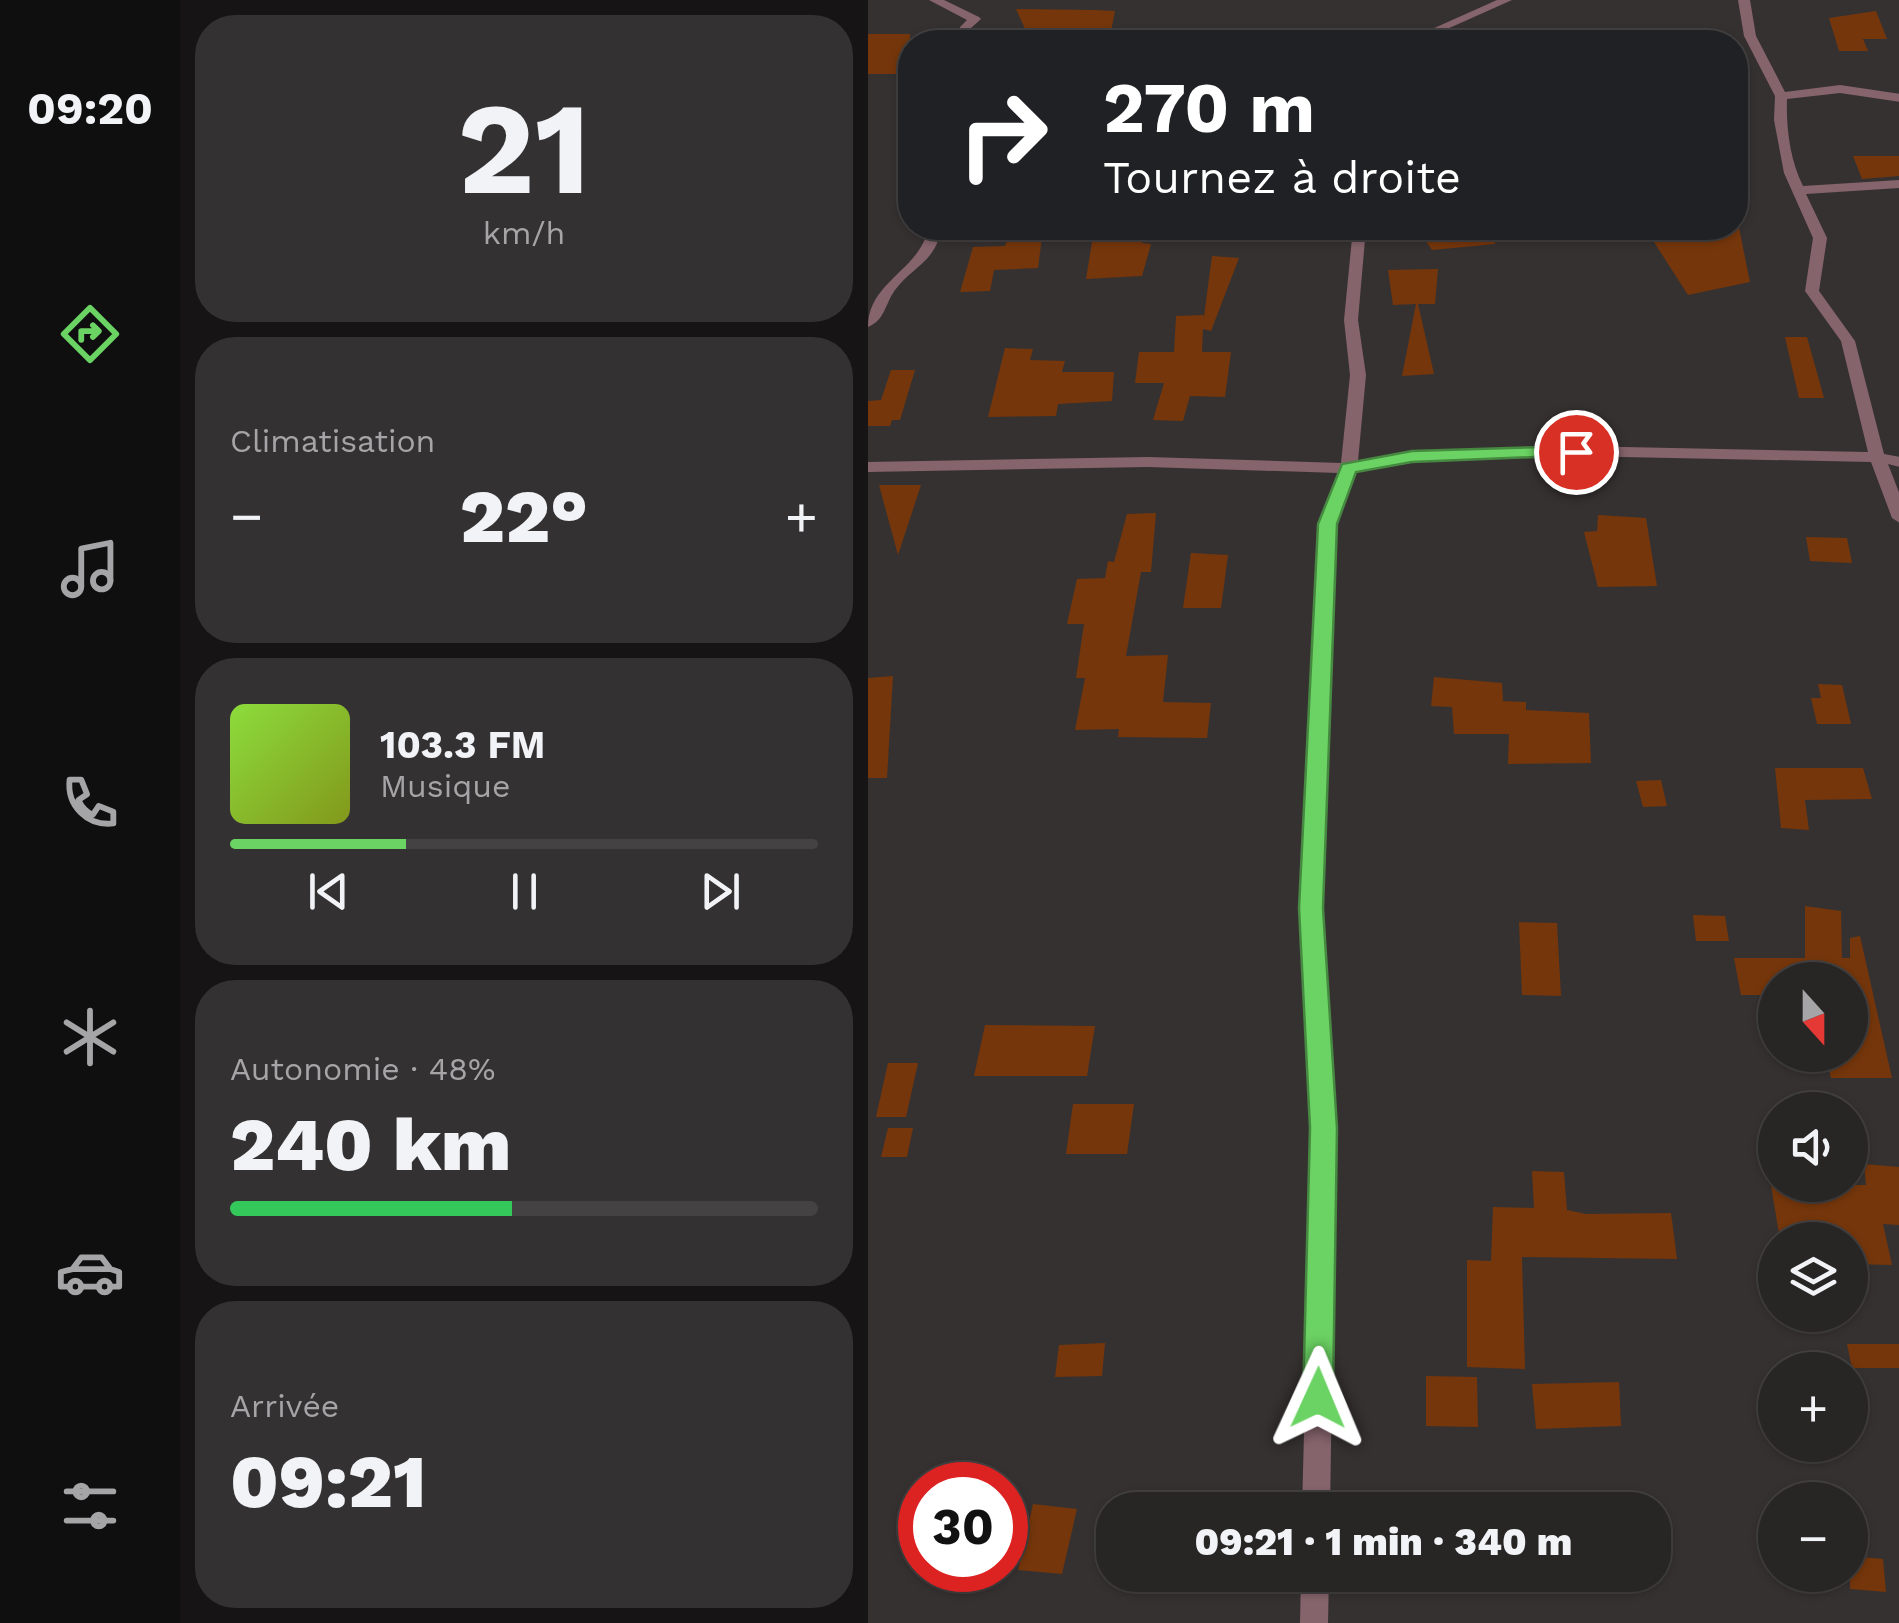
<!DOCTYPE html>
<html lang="fr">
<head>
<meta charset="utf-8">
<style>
  body { margin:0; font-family:"Work Sans",sans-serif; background:#343132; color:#f1f3f6; height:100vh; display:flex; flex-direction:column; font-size:38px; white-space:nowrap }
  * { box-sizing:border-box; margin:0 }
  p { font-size:32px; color:#a5a5a7 }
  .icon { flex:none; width:55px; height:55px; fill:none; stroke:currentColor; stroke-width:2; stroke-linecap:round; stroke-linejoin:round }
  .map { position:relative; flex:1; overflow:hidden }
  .details { display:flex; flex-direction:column; gap:15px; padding:15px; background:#161414; width:688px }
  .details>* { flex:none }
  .guide { position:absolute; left:30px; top:30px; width:850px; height:210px; border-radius:40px; box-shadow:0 2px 8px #0004,0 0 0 2px #444242; background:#202124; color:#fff; overflow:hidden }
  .needle { width:65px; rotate:159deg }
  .buttons { position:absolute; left:890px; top:962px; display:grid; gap:20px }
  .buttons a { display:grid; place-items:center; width:110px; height:110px; border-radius:50%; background:#282525; box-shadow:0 2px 8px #0004,0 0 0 2px #444242; font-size:50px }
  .speed { position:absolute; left:30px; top:1462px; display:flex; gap:20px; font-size:50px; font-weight:700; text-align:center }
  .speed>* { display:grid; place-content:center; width:130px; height:130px; border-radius:50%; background:#282525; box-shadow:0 2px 8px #0004,0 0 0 2px #444242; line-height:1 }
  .speed .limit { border:15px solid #d22; background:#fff; color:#111 }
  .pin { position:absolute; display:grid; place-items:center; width:85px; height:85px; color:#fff; margin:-42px; border:5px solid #fff; border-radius:50%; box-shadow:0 2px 10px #0007 }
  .me { position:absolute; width:110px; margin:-55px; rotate:1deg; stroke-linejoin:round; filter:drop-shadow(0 0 8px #0008) }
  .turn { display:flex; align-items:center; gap:35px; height:210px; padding:0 40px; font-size:45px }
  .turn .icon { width:130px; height:130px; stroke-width:2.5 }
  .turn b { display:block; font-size:70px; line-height:85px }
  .big { font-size:75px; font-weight:800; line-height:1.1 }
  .details .widget { flex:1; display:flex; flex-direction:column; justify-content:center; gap:15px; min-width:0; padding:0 35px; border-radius:40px; background:#343132 }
  .details .dial { align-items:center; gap:0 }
  .dial b { font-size:130px; line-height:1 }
  .song { display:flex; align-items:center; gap:30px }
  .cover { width:120px; height:120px; border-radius:15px; background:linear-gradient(135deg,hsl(90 70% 55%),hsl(70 70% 35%)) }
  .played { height:10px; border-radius:5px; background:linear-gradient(90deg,#6bd363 30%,#444242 30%) }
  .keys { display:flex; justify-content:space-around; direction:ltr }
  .heat { display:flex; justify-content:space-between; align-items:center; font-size:55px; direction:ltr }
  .charge { height:15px; border-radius:8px; background:linear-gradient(90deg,#34c759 48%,#444242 0) }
  .trip { position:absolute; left:228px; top:1492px; width:575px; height:100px; border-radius:40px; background:#282525; box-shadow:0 2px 8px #0004,0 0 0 2px #444242; font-weight:800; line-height:100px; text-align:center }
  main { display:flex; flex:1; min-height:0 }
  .tabs { display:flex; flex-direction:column; width:180px; justify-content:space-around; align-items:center; background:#100f0f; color:#a5a5a7 }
  .tabs .icon { width:70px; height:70px }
  .tabs .selected { color:#6bd363 }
  .tabs b { font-size:45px; color:#f1f3f6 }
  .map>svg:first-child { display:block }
  .building { fill:#75360b }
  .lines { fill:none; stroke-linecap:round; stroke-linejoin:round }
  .minor { fill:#86646c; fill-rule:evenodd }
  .route { fill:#6bd363; stroke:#468940; stroke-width:2.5 }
</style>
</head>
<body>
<main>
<nav class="tabs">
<b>09:20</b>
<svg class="icon selected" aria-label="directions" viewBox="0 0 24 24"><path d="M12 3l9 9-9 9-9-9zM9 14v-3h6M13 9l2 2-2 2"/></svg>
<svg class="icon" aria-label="music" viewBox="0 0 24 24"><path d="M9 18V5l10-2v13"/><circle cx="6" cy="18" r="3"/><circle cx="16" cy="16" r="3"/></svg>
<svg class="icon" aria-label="phone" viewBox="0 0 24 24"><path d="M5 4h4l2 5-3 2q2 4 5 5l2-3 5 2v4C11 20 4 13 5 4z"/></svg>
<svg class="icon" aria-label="climate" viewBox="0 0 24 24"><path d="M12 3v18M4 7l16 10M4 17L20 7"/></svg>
<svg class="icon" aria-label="car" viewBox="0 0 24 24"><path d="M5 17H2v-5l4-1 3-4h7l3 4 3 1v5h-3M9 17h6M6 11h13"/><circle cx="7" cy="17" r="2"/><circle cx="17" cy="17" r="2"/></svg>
<svg class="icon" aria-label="filters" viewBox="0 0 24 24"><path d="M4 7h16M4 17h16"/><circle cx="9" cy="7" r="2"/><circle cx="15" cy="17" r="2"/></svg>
</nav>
<section class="details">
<div class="widget dial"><b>21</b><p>km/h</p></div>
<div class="widget"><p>Climatisation</p>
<div class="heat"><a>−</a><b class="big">22°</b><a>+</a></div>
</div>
<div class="widget">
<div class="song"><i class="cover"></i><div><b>103.3 FM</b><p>Musique</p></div></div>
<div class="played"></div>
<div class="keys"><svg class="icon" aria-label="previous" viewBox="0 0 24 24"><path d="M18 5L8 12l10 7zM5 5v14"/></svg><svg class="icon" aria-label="pause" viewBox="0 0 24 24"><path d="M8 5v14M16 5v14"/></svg><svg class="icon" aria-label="next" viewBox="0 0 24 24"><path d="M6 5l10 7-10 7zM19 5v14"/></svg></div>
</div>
<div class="widget"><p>Autonomie · 48%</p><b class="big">240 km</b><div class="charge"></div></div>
<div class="widget"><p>Arrivée</p><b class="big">09:21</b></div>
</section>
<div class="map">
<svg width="1032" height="1623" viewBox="0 0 1032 1623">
  <rect width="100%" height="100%" fill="#363131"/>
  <g class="building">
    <polygon points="148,9 226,10 247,11 242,36 173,35 175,31 158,31"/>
    <polygon points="1008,11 1019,39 995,39 1000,51 971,51 961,18"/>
    <rect x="0" y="34" width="42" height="40"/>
    <polygon points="985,156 1032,156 1032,176 994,179"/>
    <polygon points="549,228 626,228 627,244 564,250"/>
    <polygon points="777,228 871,228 882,282 820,295"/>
    <polygon points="230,231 275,235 274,243 283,244 274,276 218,279 225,236"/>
    <polygon points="140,237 174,237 170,268 126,270 122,291 92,292 105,247 137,246"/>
    <polygon points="344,256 371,258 343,331 335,329 334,352 363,352 357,397 322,396 315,421 285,420 296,383 267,383 271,352 306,352 308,316 336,315 335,324"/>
    <polygon points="570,269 567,304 550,304 566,374 534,376 548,304 525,305 520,270"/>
    <polygon points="917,337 939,337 956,398 931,398"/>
    <polygon points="137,348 165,349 162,360 197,361 194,372 246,372 244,401 190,404 188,416 120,417"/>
    <polygon points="23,370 47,370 32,420 24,420 22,426 0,426 0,401 13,400"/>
    <polygon points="11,485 53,485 30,555"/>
    <polygon points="288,513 283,572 273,572 258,656 300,655 295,702 343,703 339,738 250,737 251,729 207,730 217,678 208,678 216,624 199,624 209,579 237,578 240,561 246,562 259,514"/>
    <polygon points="730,515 778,518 789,586 730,587 716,532 729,531"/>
    <polygon points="938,537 979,538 984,563 942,561"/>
    <polygon points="323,553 360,555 353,608 315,608"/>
    <polygon points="25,676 19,778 0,778 0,678"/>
    <polygon points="566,677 634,683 635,701 658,702 658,710 721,713 723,763 640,764 641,734 586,734 584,707 563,706"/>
    <polygon points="950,684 974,685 983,724 949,724 943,698 953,698"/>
    <polygon points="907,768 995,768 1004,799 937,800 941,830 913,828"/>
    <polygon points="793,780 799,806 775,807 768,781"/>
    <polygon points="937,906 973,911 974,958 982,958 982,938 992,936 1024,1078 963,1078 958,1055 982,1055 982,980 908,980 908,995 873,995 866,958 937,958"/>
    <polygon points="825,915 857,916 861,941 828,941"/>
    <polygon points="651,922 689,923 693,996 654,995"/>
    <polygon points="117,1025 227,1026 219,1076 106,1076"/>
    <polygon points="20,1063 50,1063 38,1117 8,1117"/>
    <polygon points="205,1104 266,1104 259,1154 198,1154"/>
    <polygon points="20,1128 45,1128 39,1157 13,1157"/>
    <polygon points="996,1164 1032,1167 1032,1225 1015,1224 1024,1265 982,1264 982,1240 912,1240 903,1185 998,1185"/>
    <polygon points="664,1171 696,1172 699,1210 718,1214 803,1213 809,1259 654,1257 657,1369 599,1367 599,1260 623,1261 625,1207 666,1208"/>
    <polygon points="237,1343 234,1376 187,1377 191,1345"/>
    <polygon points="979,1344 1032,1344 1032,1368 984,1368"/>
    <polygon points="558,1376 609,1377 610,1427 558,1426"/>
    <polygon points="751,1382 753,1426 668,1429 664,1384"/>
    <polygon points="165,1504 209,1509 194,1574 150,1570"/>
    <polygon points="982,1556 1015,1559 1018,1592 982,1589"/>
  </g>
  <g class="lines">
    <g class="minor">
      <polygon points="61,0 76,0 111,17 113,19 103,28 98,42 87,42 92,27 99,20"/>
      <polygon points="629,0 644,0 550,42 535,42"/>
      <path d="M870 0H882L888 36 917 92 972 85 1032 94V102L972 93 919 99C918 128 922 160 935 186L1032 180V188L938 194 959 238 951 291 987 341 1016 454 1032 457V467L1020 464 1032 495V523L1024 518 1003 462 708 456 544 461 488 472 468 524 454 909 468 1128 462 1510H434L444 1128 432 909 452 524 471 473 280 467 0 472V462L280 457 473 463 482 375 476 320 485 228H498L490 320 498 375 490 461 544 451 708 446 1000 452 973 341 937 291 945 238 916 173 906 120 907 96 876 36Z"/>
      <path d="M60 228H73C69 261 44 267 27 290 17 304 17 320 0 327 0 281 53 270 60 228Z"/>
      <polygon points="433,1575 461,1575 460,1623 432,1623"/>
    </g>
  </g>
  <polygon class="route" points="708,446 714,448 714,455 544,462 488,472 469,524 455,908 469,1128 465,1398 461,1409 450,1413 440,1409 435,1398 442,1128 431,908 450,524 474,464 544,451"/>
</svg>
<div class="buttons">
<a><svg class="needle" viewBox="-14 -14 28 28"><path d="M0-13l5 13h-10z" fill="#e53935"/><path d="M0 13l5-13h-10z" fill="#a5a5a7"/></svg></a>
<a><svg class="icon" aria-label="sound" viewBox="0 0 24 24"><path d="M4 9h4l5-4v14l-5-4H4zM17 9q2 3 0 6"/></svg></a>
<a><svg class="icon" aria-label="layers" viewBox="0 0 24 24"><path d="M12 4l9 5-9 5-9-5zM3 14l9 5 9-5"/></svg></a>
<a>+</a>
<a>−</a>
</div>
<div class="speed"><div class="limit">30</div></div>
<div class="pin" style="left:708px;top:452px;background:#d93025"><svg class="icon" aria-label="arrive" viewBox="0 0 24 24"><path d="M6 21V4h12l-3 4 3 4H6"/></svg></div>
<svg class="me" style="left:450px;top:1398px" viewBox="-20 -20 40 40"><path d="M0-17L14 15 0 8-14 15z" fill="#6bd363" stroke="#fff" stroke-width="4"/></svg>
<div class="trip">09:21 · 1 min · 340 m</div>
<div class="guide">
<div class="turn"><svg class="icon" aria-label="right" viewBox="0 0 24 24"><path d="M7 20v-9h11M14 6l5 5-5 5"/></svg><div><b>270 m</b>Tournez à droite</div></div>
</div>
</div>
</main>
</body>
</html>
